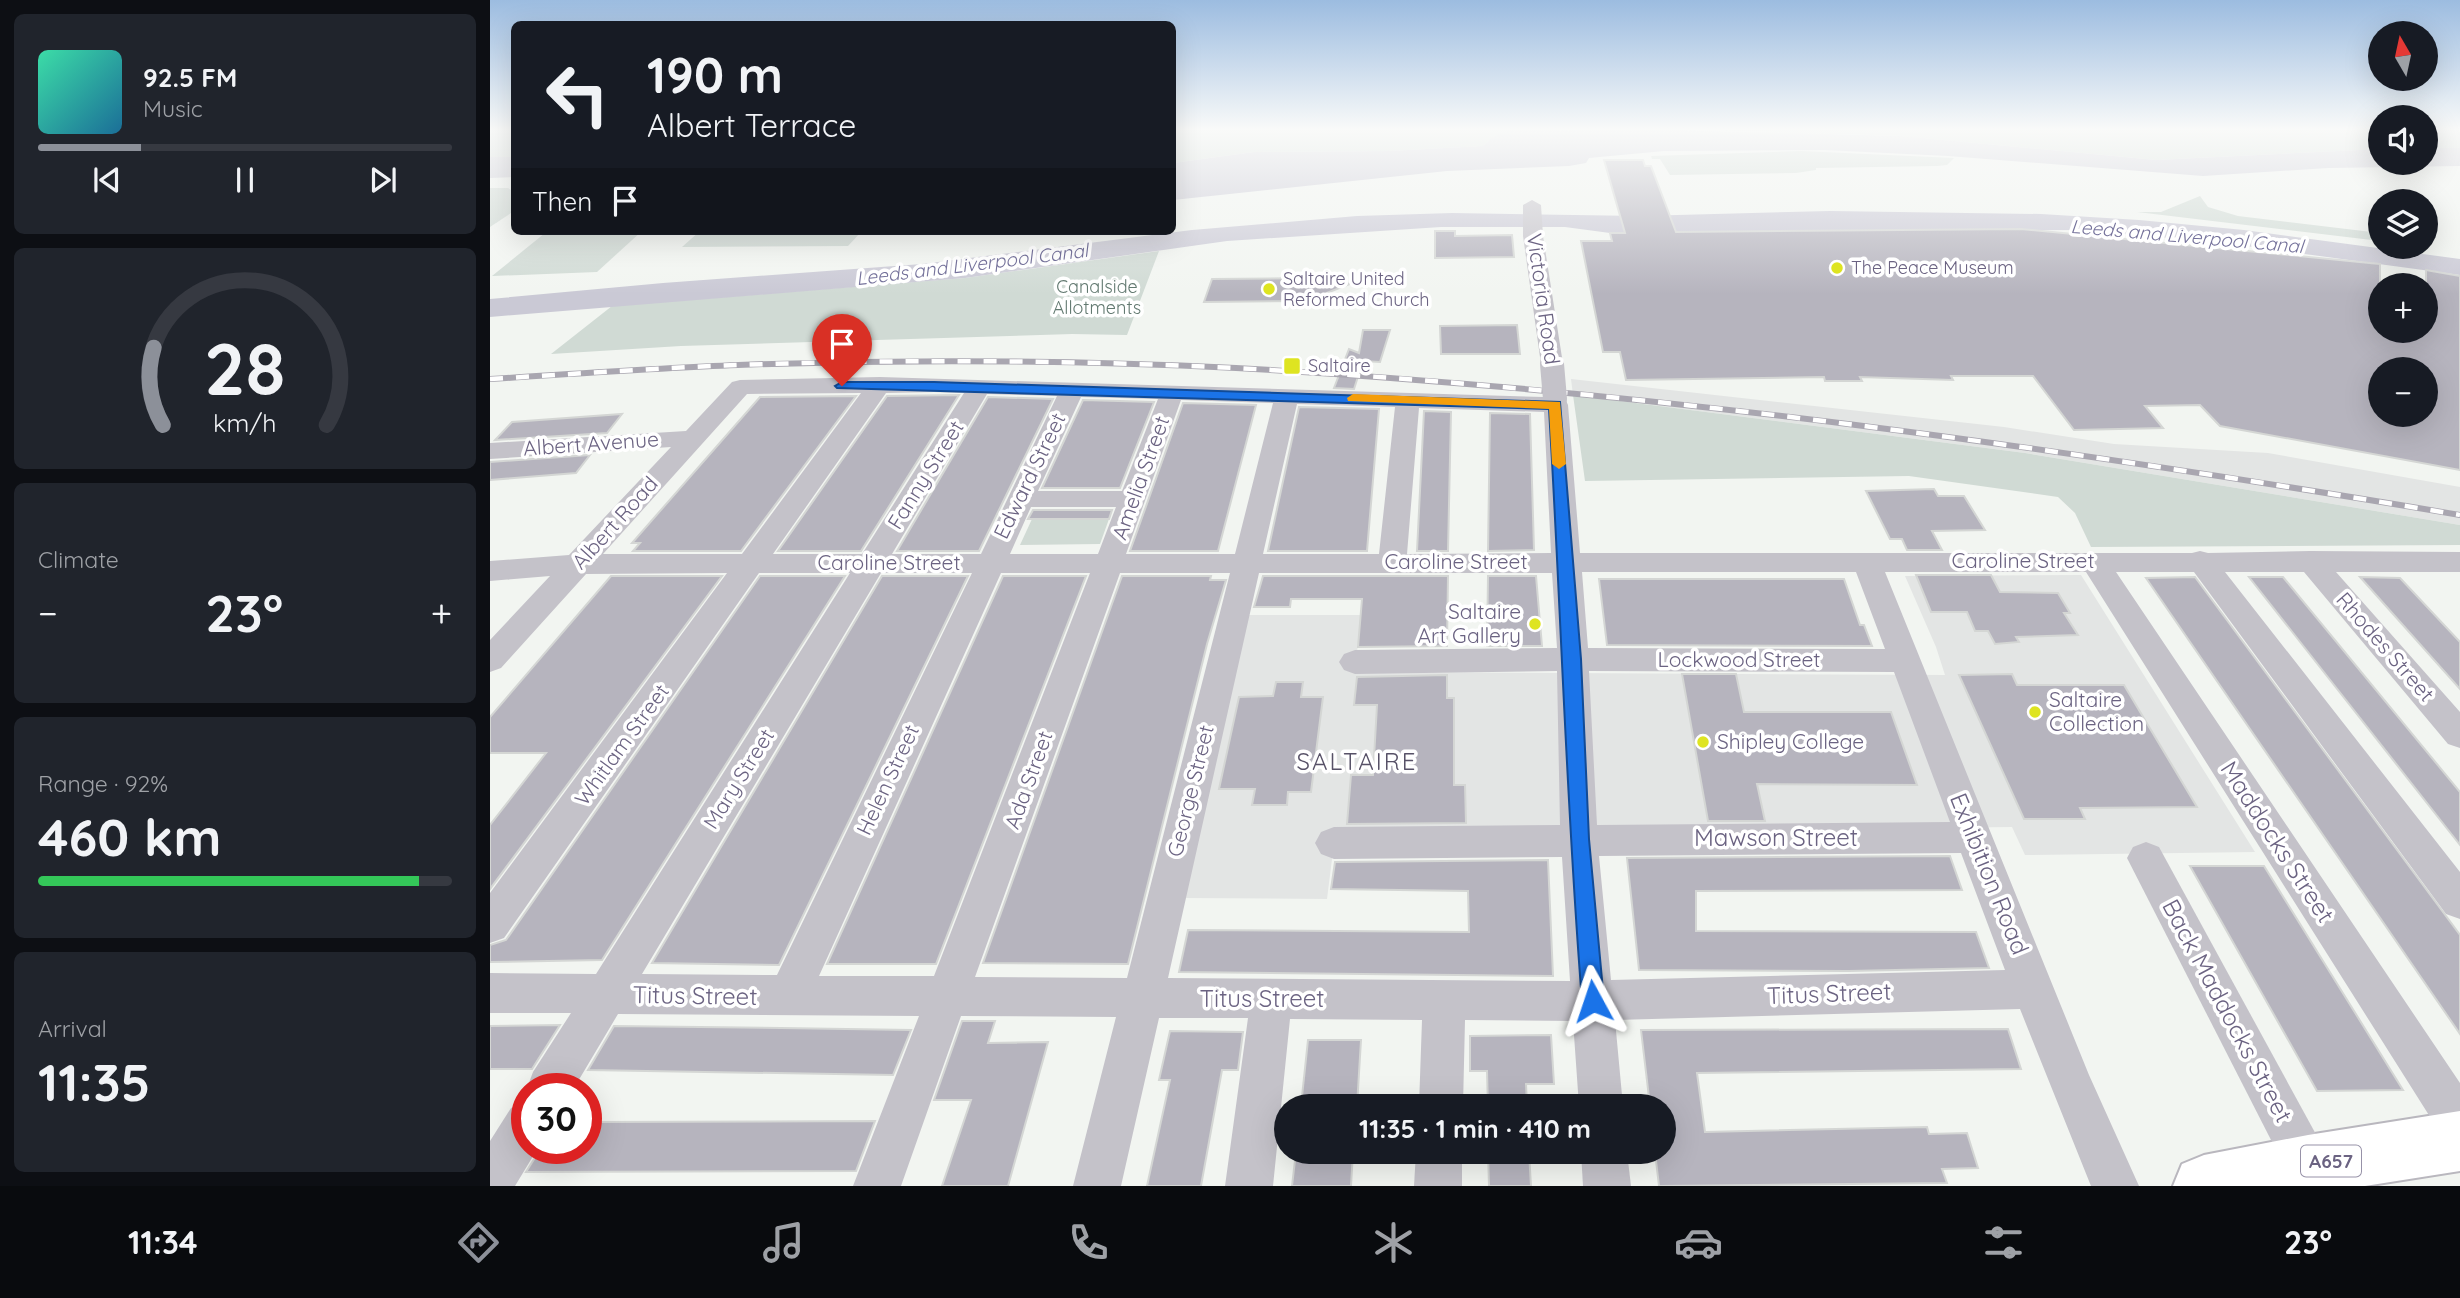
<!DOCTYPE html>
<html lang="en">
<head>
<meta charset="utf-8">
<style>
  body { margin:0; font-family:Quicksand,sans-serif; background:#20242c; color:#f1f3f6; height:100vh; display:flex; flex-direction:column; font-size:26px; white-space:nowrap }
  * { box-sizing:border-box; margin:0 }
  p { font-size:23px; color:#9ea1a6 }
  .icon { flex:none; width:38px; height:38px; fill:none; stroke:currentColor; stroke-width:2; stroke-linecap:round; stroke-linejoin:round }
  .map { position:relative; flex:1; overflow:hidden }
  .sheet { display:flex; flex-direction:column; gap:14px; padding:14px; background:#0d0f14; width:490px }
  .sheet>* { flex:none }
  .top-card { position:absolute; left:21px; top:21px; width:665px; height:214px; border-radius:10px; box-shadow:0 7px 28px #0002; background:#171b24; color:#f1f3f6; overflow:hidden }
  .needle { width:46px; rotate:351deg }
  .tools { position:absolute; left:1878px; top:21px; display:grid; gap:14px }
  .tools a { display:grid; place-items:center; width:70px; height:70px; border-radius:50%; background:#171b24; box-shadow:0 7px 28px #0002; font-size:35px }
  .speed { position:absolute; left:21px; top:1073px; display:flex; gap:14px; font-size:35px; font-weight:700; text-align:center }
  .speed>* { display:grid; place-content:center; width:91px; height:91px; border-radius:50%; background:#171b24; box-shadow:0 7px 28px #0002; line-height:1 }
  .speed .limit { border:10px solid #d22; background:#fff; color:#111 }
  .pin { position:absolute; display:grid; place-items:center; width:60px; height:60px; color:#fff; margin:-72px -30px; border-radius:50% 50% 50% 0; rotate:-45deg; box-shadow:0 0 7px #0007 }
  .pin .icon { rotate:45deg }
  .me { position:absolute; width:77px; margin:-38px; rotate:355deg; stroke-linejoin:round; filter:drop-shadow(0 0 5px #0008) }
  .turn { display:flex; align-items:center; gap:24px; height:147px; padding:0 21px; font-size:32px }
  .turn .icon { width:91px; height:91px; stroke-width:2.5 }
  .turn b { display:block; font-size:49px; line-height:60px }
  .then { display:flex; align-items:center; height:66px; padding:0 21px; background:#0003; gap:14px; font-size:26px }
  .big { font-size:52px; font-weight:800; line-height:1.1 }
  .sheet .card { flex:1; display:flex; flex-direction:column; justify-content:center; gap:10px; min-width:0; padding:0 24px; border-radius:10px; background:#20242c }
  .sheet .dial { align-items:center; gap:0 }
  .dial svg { height:182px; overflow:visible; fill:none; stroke:#363941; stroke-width:7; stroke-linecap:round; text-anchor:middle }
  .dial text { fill:#f1f3f6; stroke:none }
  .song { display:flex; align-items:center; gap:21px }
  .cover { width:84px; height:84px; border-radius:10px; background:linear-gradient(135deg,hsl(160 70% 55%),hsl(200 70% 35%)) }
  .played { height:7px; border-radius:4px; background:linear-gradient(90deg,#8c9099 25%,#363941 25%) }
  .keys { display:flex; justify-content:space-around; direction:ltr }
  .heat { display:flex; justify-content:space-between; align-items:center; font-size:38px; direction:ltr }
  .charge { height:10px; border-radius:5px; background:linear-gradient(90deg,#34c759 92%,#363941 0) }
  .trip { position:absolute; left:784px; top:1094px; width:402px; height:70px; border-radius:35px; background:#171b24; box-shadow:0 7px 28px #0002; font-weight:800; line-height:70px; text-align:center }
  .tabs { display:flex; height:112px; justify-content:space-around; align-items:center; background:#090b0e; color:#9ea1a6 }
  .tabs .icon { width:49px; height:49px }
  .tabs .selected { color:#8c9099 }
  .tabs b { font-size:32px; color:#f1f3f6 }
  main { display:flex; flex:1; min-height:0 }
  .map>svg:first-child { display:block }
  .built { fill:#e3e5e4 }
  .green { fill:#d0dad4 }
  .water { fill:#cac9d5 }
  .building { fill:#b6b4be; stroke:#d4d6d4; stroke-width:2; fill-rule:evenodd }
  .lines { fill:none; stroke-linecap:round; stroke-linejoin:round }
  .primary-casing { stroke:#b9b7be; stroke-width:4 }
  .minor { fill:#c4c2c9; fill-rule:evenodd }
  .primary { fill:#fff; fill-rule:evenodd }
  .rail-casing { stroke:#a9a6b0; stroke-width:6 }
  .rail { stroke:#fff; stroke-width:4.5; stroke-dasharray:13; stroke-linecap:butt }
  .minor-bridge { stroke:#c4c2c9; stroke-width:24 }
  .route { fill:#1a73e8; stroke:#114b97; stroke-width:2 }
  .slow { fill:#f59e0b }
  .poi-dot { fill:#dee421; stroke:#fff; stroke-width:2.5 }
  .labels { text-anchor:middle; stroke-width:7; stroke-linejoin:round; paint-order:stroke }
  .far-poi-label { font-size:18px; fill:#6b6382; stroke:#fff; text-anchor:start }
  .far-park-label { font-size:18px; fill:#627970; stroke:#fff }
  .far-water-label { font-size:19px; font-style:italic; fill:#75729b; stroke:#fff }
  .shield { fill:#fff; stroke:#9792a8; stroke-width:2 }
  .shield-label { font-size:19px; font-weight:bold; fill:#6b6382 }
  .street-label { font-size:21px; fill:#6b6382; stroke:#fff }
  .poi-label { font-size:21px; fill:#6b6382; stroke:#fff; text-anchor:start }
  .quarter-label { font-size:24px; letter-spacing:2px; fill:#575167; stroke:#fff }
  .near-street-label { font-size:24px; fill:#6b6382; stroke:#fff }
</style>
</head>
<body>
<main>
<section class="sheet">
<div class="card">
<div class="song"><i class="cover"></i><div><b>92.5 FM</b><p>Music</p></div></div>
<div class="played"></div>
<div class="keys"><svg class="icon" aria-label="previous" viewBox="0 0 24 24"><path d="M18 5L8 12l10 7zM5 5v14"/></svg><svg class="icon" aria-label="pause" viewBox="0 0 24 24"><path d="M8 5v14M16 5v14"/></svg><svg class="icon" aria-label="next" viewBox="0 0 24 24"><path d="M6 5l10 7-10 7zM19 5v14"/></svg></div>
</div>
<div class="card dial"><svg viewBox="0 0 100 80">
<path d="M14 69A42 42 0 1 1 86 69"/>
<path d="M14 69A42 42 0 0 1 10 35" stroke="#8c9099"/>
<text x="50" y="56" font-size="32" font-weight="700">28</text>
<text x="50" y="72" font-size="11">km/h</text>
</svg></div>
<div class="card"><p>Climate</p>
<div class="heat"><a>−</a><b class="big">23°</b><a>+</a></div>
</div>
<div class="card"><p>Range · 92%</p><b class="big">460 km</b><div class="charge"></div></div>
<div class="card"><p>Arrival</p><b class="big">11:35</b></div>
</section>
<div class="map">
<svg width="1970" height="1186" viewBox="0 0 1970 1186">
  <rect width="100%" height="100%" fill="#f2f5f1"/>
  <g class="built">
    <polygon points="1081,379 1514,427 1624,444 1778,453 1970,487 1970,525 1535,453 1083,395"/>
    <polygon points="1591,575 1765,852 1535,855 1522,827 845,835 837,899 694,898 758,615 871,615 865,672 1455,675 1446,647 1415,576"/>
  </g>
  <g class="green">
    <rect x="0" y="128" width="24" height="29"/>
    <polygon points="683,128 1025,128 1025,130 998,141 993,146 899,151 764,152 683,163"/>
    <polygon points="1167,128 1890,128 1890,149 1666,160 1411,136"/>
    <rect x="1936" y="128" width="34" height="20"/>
    <polygon points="1311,151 1464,158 1457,165 1447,166 1326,168 1326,170 1306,173 1180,175 1170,159 1162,159 1161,156"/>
    <polygon points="0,188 18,188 24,192 24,211 0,227"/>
    <polygon points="1710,196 1718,207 1748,216 1890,233 1890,241 1647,212 1671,212"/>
    <polygon points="152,231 107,272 2,276 55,233"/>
    <polygon points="210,231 372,231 358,246 192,247"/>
    <polygon points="669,251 637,335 582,334 191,346 61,354 122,306 475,278"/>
    <polygon points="1083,395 1535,453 1970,525 1970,545 1601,547 1585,513 1568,497 1419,476 1095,481"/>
    <polygon points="542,519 619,519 610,544 530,545"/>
  </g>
  <g class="water">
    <path d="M1101 128 1411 136 1666 160 1890 149V163H1936V148H1970V166L1838 168 1713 176 1458 156 1335 150 1174 151 1099 158 1096 163 1079 166 957 171 683 200V163L764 152 899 151 993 146C1021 115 1066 138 1101 128Z"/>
    <polygon points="0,157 24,157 24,177 0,178"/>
    <polygon points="1340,211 1551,214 1649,220 1754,230 1970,259 1970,275 1726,242 1584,230 1120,233 1075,227 951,227 737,241 475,278 0,317 0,299 173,283 432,264 702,230 867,216 962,213 1150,216"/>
  </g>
  <g class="building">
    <path d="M1114 160H1153L1155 166H1161L1186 232 1531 229 1890 264V331H1936V270L1970 276V470L1730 426 1710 405 1655 406 1673 428 1584 430 1543 376H1461L1463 380 1370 377 1372 381H1335L1334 377 1136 380 1130 352H1113L1091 241H1122L1120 233H1135ZM1890 369H1936V415H1890Z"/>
    <polygon points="945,231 965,231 965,236 1022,235 1024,257 945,258"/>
    <polygon points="821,278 860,284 816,301 714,302 722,279"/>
    <polygon points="1027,325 1030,354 951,354 950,326"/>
    <polygon points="873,330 900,330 890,362 873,361 864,389 844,388 859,349 869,353"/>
    <polygon points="469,395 371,551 288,551 397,396"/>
    <polygon points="366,396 251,551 143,551 150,543 142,543 270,397"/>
    <polygon points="498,397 563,399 489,551 407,551"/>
    <polygon points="593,400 664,402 630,488 552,488"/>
    <polygon points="693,403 766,405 728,551 640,551"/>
    <polygon points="809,407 889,409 877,551 778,551"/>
    <polygon points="934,411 961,412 958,551 927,551"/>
    <polygon points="1000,413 1040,414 1044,550 998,551"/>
    <polygon points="132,414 117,433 5,440 22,422"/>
    <polygon points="100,455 86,473 0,480 0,462"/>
    <polygon points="1444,489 1448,496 1474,496 1495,530 1442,531 1452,550 1417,550 1412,539 1400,539 1376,491"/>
    <polygon points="543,510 622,510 619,519 538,519"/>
    <polygon points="1426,575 1501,575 1510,592 1568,593 1580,613 1574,613 1588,635 1526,637 1529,642 1505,644 1498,631 1485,631 1477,612 1441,612"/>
    <polygon points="121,576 232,576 0,889 0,825 56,753 0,753 0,717"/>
    <polygon points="270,576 355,576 112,960 0,962 0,945 16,940"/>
    <polygon points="392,576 478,576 289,965 162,963"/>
    <polygon points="513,576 596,576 446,964 337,964"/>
    <polygon points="632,576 721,576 720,580 736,580 717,644 638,964 493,963"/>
    <polygon points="773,576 958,576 957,646 868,647 872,599 801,599 800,607 764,607"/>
    <polygon points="998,576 1046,576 1052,646 997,646"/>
    <polygon points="1705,577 1970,935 1970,1034 1656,578"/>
    <polygon points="1759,577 1793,577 1970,792 1970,845"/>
    <polygon points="1870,577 1910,578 1970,642 1970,689"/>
    <polygon points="1109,579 1354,579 1370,625 1374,625 1382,646 1117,645"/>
    <polygon points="1192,674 1246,674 1254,712 1401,712 1427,785 1267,784 1275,821 1218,821"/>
    <polygon points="1522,674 1527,685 1634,685 1707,807 1590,808 1595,819 1534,819 1469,675"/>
    <polygon points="957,675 957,698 964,698 964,785 975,785 976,823 857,824 861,775 883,775 887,705 864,705 867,677"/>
    <polygon points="786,682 813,682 811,697 833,697 821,792 798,792 797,805 762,805 765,789 729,789 749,697 783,696"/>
    <polygon points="1460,856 1472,890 1206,891 1206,931 1486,932 1499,968 1359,971 1149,970 1137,858"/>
    <polygon points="1058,860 1063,976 689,972 698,930 979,932 978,891 841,889 845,862"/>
    <polygon points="1700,866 1774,866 1913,1090 1827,1091"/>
    <polygon points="472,1021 505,1021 498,1043 558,1042 518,1186 452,1186 481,1100 444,1100"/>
    <polygon points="70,1025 42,1069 0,1069 0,1026"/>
    <polygon points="124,1026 291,1028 421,1030 403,1075 98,1070"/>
    <polygon points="1518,1029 1531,1069 1207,1073 1215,1132 1437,1127 1439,1134 1477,1133 1488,1168 1452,1169 1457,1183 1169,1186 1165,1152 1174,1152 1174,1106 1160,1106 1151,1030"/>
    <polygon points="680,1031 753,1032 748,1070 732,1070 711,1186 657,1186 680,1080 669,1080"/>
    <polygon points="1061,1035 1064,1084 1036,1084 1037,1106 998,1106 997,1071 980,1071 980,1036"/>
    <polygon points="818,1040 871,1040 867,1106 811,1106"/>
    <polygon points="385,1121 366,1171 36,1172 51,1148 96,1148 96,1122"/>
    <polygon points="806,1152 863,1152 861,1186 802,1186"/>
    <polygon points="998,1152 1039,1152 1041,1186 999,1186"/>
  </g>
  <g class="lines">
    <g class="primary-casing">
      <polygon id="primary" points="1970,1111 1970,1171 1875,1186 1683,1186 1692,1164 1714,1155 1818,1135"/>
    </g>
    <g class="minor">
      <polygon points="1042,200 1051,205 1053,236 1073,364 1070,369 1054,369 1051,364 1033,236 1033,205"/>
      <path d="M390 377 1054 397 1065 392 1073 394 1078 405 1090 553H1702L1710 551 1718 553 1820 551 1970 552V572H1846L1970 712V748L1958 744 1814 572H1735L1970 872V919L1956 914 1704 572H1626L1970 1083V1146L1954 1139 1596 572H1395L1599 1075 1649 1186H1601L1530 1009 1125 1020 1133 1106H1089L1083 1021 975 1020 973 1106H929L932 1020 800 1019 783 1186H735L758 1018H669L631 1186H583L626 1017 471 1016 411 1186H363L429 1016 128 1014 84 1088H37L43 1072 81 1013H0V973L106 974 360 573H269L14 938 0 943V893L237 573 96 574 11 668 0 672V640L60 576 0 581V561L79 555 181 447 0 459V443L196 431 242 382 250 380ZM444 392 474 393 372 554H283L396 393ZM371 393 252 554H113L257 394ZM497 394 567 396 491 554H402ZM591 397 668 399 632 491H548ZM691 400 783 403 745 554H636ZM807 404 905 407 889 554H773ZM929 408 1054 412 1061 553 917 554ZM541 507H626L608 554H520ZM1092 572H1366L1395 649 1098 648ZM391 573H482L287 975 152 974ZM511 573H600L444 976H329ZM630 573H740L637 978 485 977ZM769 573H1062L1067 648 865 650 854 654 849 662 854 670 865 674 1067 671 1070 825 844 827 831 832 825 843 831 854 844 859 1072 857 1080 981 678 978ZM1099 671 1404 672 1460 822 1107 825ZM1471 853 1515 970 1121 980 1109 856Z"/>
      <path d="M1656 842 1669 847 1834 1149 1841 1165 1834 1181C1822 1186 1814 1186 1802 1181L1637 858 1643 847Z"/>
      <polygon points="37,1101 37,1148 48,1148 25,1186 0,1186 0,1141 21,1108"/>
      <polygon points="926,1152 972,1152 972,1186 924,1186"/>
      <polygon points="1091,1152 1137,1152 1141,1186 1093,1186"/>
    </g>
    <use href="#primary" class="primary"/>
    <g class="rail-casing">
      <path id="rail" d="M0 379C83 374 166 368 248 365 414 359 581 360 746 368 1157 390 1564 447 1970 515"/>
    </g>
    <use href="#rail" class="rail"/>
    <polyline class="minor-bridge" points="1062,364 1065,399"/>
  </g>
  <linearGradient id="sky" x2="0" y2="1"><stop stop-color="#9cbce0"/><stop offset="0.44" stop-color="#f9faf9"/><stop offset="1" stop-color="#f9faf9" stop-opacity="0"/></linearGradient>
  <rect width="1970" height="294" fill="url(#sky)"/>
  <path class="route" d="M352 382H444L1070 402 1091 659 1099 839 1114 1001 1111 1008 1103 1012 1095 1008 1092 1001C1076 804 1071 606 1059 409L347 388 345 386Z"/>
  <polygon class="slow" points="863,394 1070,402 1076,464 1069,469 1062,464 1059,409 858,401 857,398"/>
  <g class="poi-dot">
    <circle cx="1347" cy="268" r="7"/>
    <circle cx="779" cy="289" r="7"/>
    <rect x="793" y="357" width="18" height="18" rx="3.5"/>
    <circle cx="1045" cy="624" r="7"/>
    <circle cx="1545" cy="712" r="7"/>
    <circle cx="1213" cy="742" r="7"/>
  </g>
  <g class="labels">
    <g class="far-poi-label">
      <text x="1361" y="274">The Peace Museum</text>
      <text x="793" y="285">Saltaire United<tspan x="793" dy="21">Reformed Church</tspan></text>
      <text x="818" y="372">Saltaire</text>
    </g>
    <g class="far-park-label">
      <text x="607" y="293">Canalside<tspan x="607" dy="21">Allotments</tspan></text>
    </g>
    <g class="far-water-label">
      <text transform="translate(1697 236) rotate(5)" y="7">Leeds and Liverpool Canal</text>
      <text transform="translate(482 264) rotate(-7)" y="7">Leeds and Liverpool Canal</text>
    </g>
    <rect class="shield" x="1811" y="1145.5" width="60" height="31" rx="5"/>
    <g class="shield-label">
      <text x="1841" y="1168">A657</text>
    </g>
    <g class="street-label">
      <text transform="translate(1053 299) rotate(82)" y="7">Victoria Road</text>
      <text transform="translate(101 444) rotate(-4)" y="7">Albert Avenue</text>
      <text transform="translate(436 475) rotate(-58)" y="7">Fanny Street</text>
      <text transform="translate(540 476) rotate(-64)" y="7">Edward Street</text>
      <text transform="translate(651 478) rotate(-70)" y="7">Amelia Street</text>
      <text transform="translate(125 523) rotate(-48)" y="7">Albert Road</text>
      <text x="1533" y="568">Caroline Street</text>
      <text x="966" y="569">Caroline Street</text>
      <text x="399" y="570">Caroline Street</text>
      <text transform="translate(1895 647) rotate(49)" y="7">Rhodes Street</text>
      <text x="1249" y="667">Lockwood Street</text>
      <text transform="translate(132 745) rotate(-54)" y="7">Whitlam Street</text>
      <text transform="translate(249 779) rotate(-58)" y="7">Mary Street</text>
      <text transform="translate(398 780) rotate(-65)" y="7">Helen Street</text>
      <text transform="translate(539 780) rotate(-70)" y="7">Ada Street</text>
      <text transform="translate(701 791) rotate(-76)" y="7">George Street</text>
    </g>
    <g class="poi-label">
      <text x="1031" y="619" text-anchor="end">Saltaire<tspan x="1031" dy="24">Art Gallery</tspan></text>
      <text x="1559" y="707">Saltaire<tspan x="1559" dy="24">Collection</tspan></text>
      <text x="1227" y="749">Shipley College</text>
    </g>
    <g class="quarter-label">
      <text x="867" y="770">SALTAIRE</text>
    </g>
    <g class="near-street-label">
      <text x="1286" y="846">Mawson Street</text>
      <text transform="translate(1787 842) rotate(57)" y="8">Maddocks Street</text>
      <text transform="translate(1499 874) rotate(68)" y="8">Exhibition Road</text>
      <text transform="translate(1339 994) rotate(-2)" y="8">Titus Street</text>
      <text transform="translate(205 996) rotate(1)" y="8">Titus Street</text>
      <text x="772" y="1007">Titus Street</text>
      <text transform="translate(1737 1011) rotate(62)" y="8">Back Maddocks Street</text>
    </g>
  </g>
</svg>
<div class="tools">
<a><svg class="needle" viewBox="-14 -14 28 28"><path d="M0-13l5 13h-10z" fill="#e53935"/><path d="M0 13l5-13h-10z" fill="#9ea1a6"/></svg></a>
<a><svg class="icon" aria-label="sound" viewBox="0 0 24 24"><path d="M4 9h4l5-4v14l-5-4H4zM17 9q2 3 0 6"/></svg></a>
<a><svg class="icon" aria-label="layers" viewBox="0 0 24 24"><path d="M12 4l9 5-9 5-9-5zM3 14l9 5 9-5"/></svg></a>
<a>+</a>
<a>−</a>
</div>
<div class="speed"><div class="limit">30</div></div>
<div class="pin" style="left:352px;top:386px;background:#d93025"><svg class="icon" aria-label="arrive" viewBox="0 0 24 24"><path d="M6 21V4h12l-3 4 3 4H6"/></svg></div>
<svg class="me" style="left:1103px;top:1001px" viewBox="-20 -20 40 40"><path d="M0-17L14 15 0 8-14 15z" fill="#1a73e8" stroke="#fff" stroke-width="4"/></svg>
<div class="trip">11:35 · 1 min · 410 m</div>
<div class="top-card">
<div class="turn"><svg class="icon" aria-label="left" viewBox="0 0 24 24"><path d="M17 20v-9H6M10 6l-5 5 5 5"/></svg><div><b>190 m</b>Albert Terrace</div></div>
<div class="then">Then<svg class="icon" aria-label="arrive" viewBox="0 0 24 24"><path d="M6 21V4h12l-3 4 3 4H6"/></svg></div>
</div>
</div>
</main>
<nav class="tabs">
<b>11:34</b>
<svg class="icon selected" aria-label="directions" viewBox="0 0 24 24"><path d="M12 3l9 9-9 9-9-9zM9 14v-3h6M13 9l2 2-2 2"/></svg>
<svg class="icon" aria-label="music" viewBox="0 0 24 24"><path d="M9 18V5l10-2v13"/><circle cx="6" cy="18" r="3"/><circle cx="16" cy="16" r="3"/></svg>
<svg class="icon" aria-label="phone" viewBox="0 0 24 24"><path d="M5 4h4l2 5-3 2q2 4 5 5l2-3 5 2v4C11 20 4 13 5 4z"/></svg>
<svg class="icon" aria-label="climate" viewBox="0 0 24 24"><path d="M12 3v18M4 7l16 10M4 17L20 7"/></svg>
<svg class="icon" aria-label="car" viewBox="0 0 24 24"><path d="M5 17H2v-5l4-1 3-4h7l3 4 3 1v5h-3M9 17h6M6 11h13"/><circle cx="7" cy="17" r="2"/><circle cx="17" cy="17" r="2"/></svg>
<svg class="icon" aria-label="filters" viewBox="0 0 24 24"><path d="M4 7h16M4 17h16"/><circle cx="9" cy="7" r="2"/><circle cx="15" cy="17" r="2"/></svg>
<b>23°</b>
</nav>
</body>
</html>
